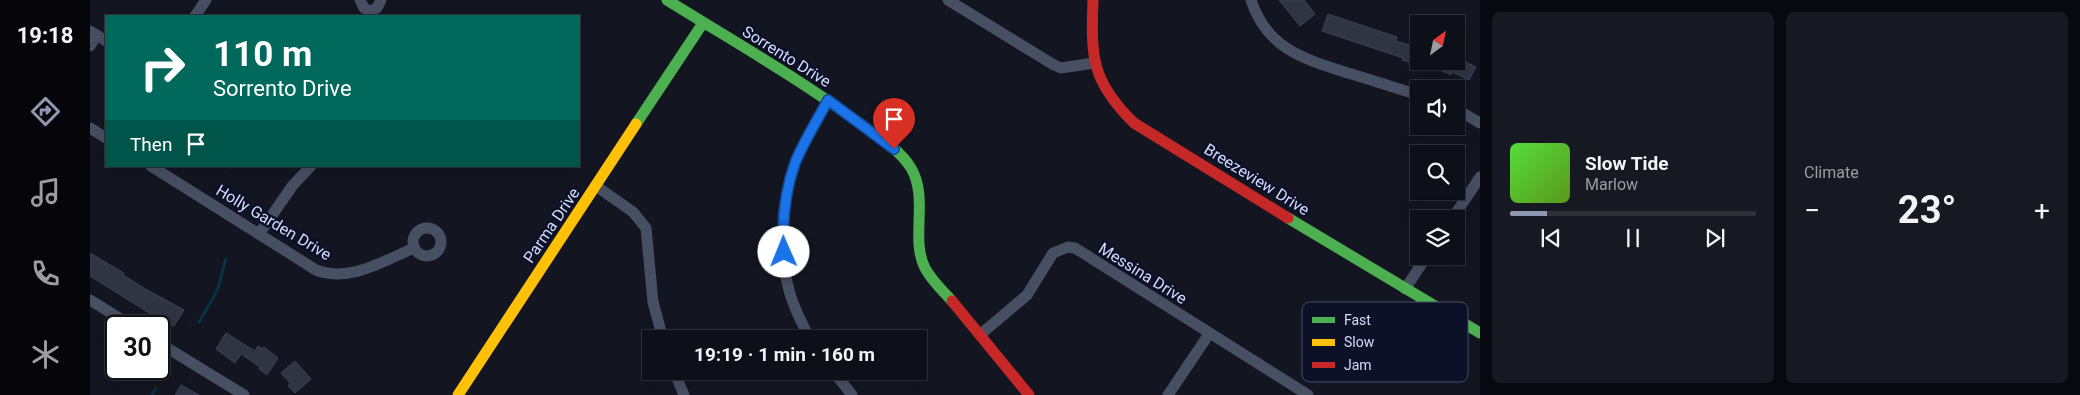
<!DOCTYPE html>
<html lang="en">
<head>
<meta charset="utf-8">
<style>
  body { margin:0; font-family:Roboto,sans-serif; background:#171922; color:#f1f3f6; height:100vh; display:flex; flex-direction:column; font-size:19px; white-space:nowrap }
  * { box-sizing:border-box; margin:0 }
  p { font-size:16px; color:#9b9da2 }
  .icon { flex:none; width:28px; height:28px; fill:none; stroke:currentColor; stroke-width:2; stroke-linecap:round; stroke-linejoin:round }
  .map { position:relative; flex:1; overflow:hidden }
  .details { display:flex; flex-direction:column; gap:12px; padding:12px; background:#08090e; width:600px }
  .details>* { flex:none }
  .guide { position:absolute; left:15px; top:15px; width:475px; height:152px; border-radius:0px; box-shadow:0 5px 20px #0002,0 0 0 1px #2e3038; background:#00695c; color:#fff; overflow:hidden }
  .needle { width:32px; rotate:33deg }
  .controls { position:absolute; left:1320px; top:15px; display:grid; gap:10px }
  .controls a { display:grid; place-items:center; width:55px; height:55px; border-radius:0px; background:#0e1019; box-shadow:0 5px 20px #0002,0 0 0 1px #2e3038; font-size:25px }
  .speed { position:absolute; left:15px; top:315px; display:flex; gap:10px; font-size:25px; font-weight:700; text-align:center }
  .speed>* { display:grid; place-content:center; width:65px; height:65px; border-radius:50%; background:#0e1019; box-shadow:0 5px 20px #0002,0 0 0 1px #2e3038; line-height:1 }
  .speed .limit { border:2px solid #111; border-radius:8px; background:#fff; color:#111 }
  .pin { position:absolute; display:grid; place-items:center; width:42px; height:42px; color:#fff; margin:-51px -21px; border-radius:50% 50% 50% 0; rotate:-45deg; box-shadow:0 0 5px #0007 }
  .pin .icon { rotate:45deg }
  .me { position:absolute; width:55px; margin:-28px; rotate:359deg; stroke-linejoin:round; filter:drop-shadow(0 0 4px #0008) }
  .turn { display:flex; align-items:center; gap:18px; height:105px; padding:0 25px; font-size:22px }
  .turn .icon { width:65px; height:65px; stroke-width:2.5 }
  .turn b { display:block; font-size:35px; line-height:42px }
  .then { display:flex; align-items:center; height:48px; padding:0 25px; background:#0003; gap:10px; font-size:19px }
  .big { font-size:38px; font-weight:700; line-height:1.1 }
  .details .tile { flex:1; display:flex; flex-direction:column; justify-content:center; gap:8px; min-width:0; padding:0 18px; border-radius:8px; background:#171922 }
  .song { display:flex; align-items:center; gap:15px }
  .cover { width:60px; height:60px; border-radius:8px; background:linear-gradient(135deg,hsl(110 70% 55%),hsl(90 70% 35%)) }
  .played { height:5px; border-radius:2px; background:linear-gradient(90deg,#9097b1 15%,#2e3038 15%) }
  .keys { display:flex; justify-content:space-around; direction:ltr }
  .heat { display:flex; justify-content:space-between; align-items:center; font-size:28px; direction:ltr }
  .details .tiles { flex:1; display:grid; gap:12px; grid-template-columns:repeat(2,1fr) }
  .trip { position:absolute; left:552px; top:330px; width:285px; height:50px; border-radius:0px; background:#0e1019; box-shadow:0 5px 20px #0002,0 0 0 1px #2e3038; font-weight:700; line-height:50px; text-align:center }
  main { display:flex; flex:1; min-height:0 }
  .menu { display:flex; flex-direction:column; width:90px; justify-content:space-around; align-items:center; background:#06060a; color:#9b9da2 }
  .menu .icon { width:35px; height:35px }
  .menu .current { color:#9097b1 }
  .menu b { font-size:22px; color:#f1f3f6 }
  .map>svg:first-child { display:block }
  .lines { fill:none; stroke-linecap:round; stroke-linejoin:round }
  .stream { stroke:#073144; stroke-width:3 }
  .building { fill:#313443; stroke:#3e4156 }
  .street { stroke:#474f62; stroke-width:11 }
  .fast { stroke:#4caf50; stroke-width:11 }
  .slow { stroke:#ffc107; stroke-width:11 }
  .jam { stroke:#c62828; stroke-width:11 }
  .route-casing { stroke:#114b97; stroke-width:12 }
  .route { stroke:#1a73e8; stroke-width:9 }
  .labels { text-anchor:middle; stroke-width:5; stroke-linejoin:round; paint-order:stroke }
  .street-label { font-size:16px; fill:#d3ddff; stroke:#0d1127 }
  .key { fill:#0d1127; stroke:#484e68; stroke-width:1 }
  .key-label { font-size:14px; fill:#d3ddff }
</style>
</head>
<body>
<main>
<nav class="menu">
<b>19:18</b>
<svg class="icon current" aria-label="directions" viewBox="0 0 24 24"><path d="M12 3l9 9-9 9-9-9zM9 14v-3h6M13 9l2 2-2 2"/></svg>
<svg class="icon" aria-label="music" viewBox="0 0 24 24"><path d="M9 18V5l10-2v13"/><circle cx="6" cy="18" r="3"/><circle cx="16" cy="16" r="3"/></svg>
<svg class="icon" aria-label="phone" viewBox="0 0 24 24"><path d="M5 4h4l2 5-3 2q2 4 5 5l2-3 5 2v4C11 20 4 13 5 4z"/></svg>
<svg class="icon" aria-label="climate" viewBox="0 0 24 24"><path d="M12 3v18M4 7l16 10M4 17L20 7"/></svg>
</nav>
<div class="map">
<svg width="1390" height="395" viewBox="0 0 1390 395">
  <rect width="100%" height="100%" fill="#131521"/>
  <g class="lines">
    <g class="stream">
      <polyline points="141,168 142,166"/>
      <polyline points="109,322 127,291 136,259"/>
      <polyline points="62,395 66,388"/>
    </g>
  </g>
  <g class="building">
    <polygon points="1189,0 1214,0 1225,14 1210,26"/>
    <polygon points="1238,14 1307,37 1306,41 1329,48 1329,65 1312,60 1313,58 1232,31"/>
    <polygon points="1366,57 1386,67 1379,80 1362,72 1361,75 1352,71 1357,61 1366,61"/>
    <polygon points="0,253 34,273 33,275 52,287 94,310 84,326 73,320 72,321 0,276"/>
    <polygon points="136,333 165,351 168,346 173,349 174,347 188,358 177,375 169,369 170,367 151,354 145,363 126,349"/>
    <polygon points="205,361 221,379 205,393 198,386 200,383 191,373"/>
    <polygon points="91,385 109,395 85,395"/>
  </g>
  <g class="lines">
    <g class="street">
      <polyline points="270,0 274,8 280,11 287,8 291,0"/>
      <polyline points="858,0 964,65 971,68 1004,63"/>
      <path d="M1161 0C1177 49 1214 59 1258 73 1282 80 1305 88 1329 95"/>
      <polyline points="105,16 116,0"/>
      <polyline points="0,31 16,41"/>
      <polyline points="0,46 7,35"/>
      <polyline points="1366,109 1390,123"/>
      <polyline points="0,128 16,138"/>
      <path d="M61 166 226 270C260 283 293 261 324 248"/>
      <polyline points="506,186 543,212 556,228 563,302 573,339"/>
      <polyline points="1362,219 1390,177"/>
      <circle cx="337" cy="242" r="14"/>
      <polyline points="169,234 203,185 221,166"/>
      <polyline points="1315,289 1337,256"/>
      <polyline points="0,300 42,326"/>
      <polyline points="891,334 937,295 963,253 978,247 985,248 1218,395"/>
      <path d="M720 339C712 323 703 307 699 290 688 250 691 199 706 161 715 140 727 121 738 100"/>
      <polyline points="69,343 154,395"/>
      <polyline points="584,371 594,395"/>
      <polyline points="743,371 762,395"/>
      <polyline points="1078,395 1119,334"/>
    </g>
    <g class="fast">
      <path d="M577 0C643 41 710 79 772 125 789 137 810 150 821 168 839 198 820 239 835 268 841 280 853 291 862 301"/>
      <polyline points="546,124 613,23"/>
      <polyline points="1198,218 1390,333"/>
    </g>
    <polyline class="slow" points="368,395 546,124"/>
    <g class="jam">
      <path d="M1003 0C1001 57 1001 81 1044 123L1198 218"/>
      <polyline points="862,301 939,395"/>
    </g>
  </g>
  <g class="lines">
    <g class="route-casing">
      <path id="route" d="M694 252C692 222 695 191 705 163 714 141 727 121 738 100L804 149"/>
    </g>
    <use href="#route" class="route"/>
  </g>
  <g class="labels">
    <g class="street-label">
      <text transform="translate(697 56) rotate(32)" y="6">Sorrento Drive</text>
      <text transform="translate(1167 179) rotate(32)" y="6">Breezeview Drive</text>
      <text transform="translate(184 222) rotate(31)" y="6">Holly Garden Drive</text>
      <text transform="translate(461 225) rotate(-56)" y="6">Parma Drive</text>
      <text transform="translate(1053 273) rotate(32)" y="6">Messina Drive</text>
    </g>
  </g>
  <rect x="1212" y="302" width="166" height="80" rx="8" class="key"/>
  <rect x="1222" y="317" width="23" height="6" fill="#4caf50"/>
  <rect x="1222" y="339" width="23" height="7" fill="#ffc107"/>
  <rect x="1222" y="362" width="23" height="6" fill="#c62828"/>
  <g class="key-label">
    <text x="1254" y="325">Fast</text>
    <text x="1254" y="347">Slow</text>
    <text x="1254" y="370">Jam</text>
  </g>
</svg>
<div class="controls">
<a><svg class="needle" viewBox="-14 -14 28 28"><path d="M0-13l5 13h-10z" fill="#e53935"/><path d="M0 13l5-13h-10z" fill="#9b9da2"/></svg></a>
<a><svg class="icon" aria-label="sound" viewBox="0 0 24 24"><path d="M4 9h4l5-4v14l-5-4H4zM17 9q2 3 0 6"/></svg></a>
<a><svg class="icon" aria-label="search" viewBox="0 0 24 24"><circle cx="10" cy="10" r="6"/><path d="M15 15l6 6"/></svg></a>
<a><svg class="icon" aria-label="layers" viewBox="0 0 24 24"><path d="M12 4l9 5-9 5-9-5zM3 14l9 5 9-5"/></svg></a>
</div>
<div class="speed"><div class="limit">30</div></div>
<div class="pin" style="left:804px;top:149px;background:#d93025"><svg class="icon" aria-label="arrive" viewBox="0 0 24 24"><path d="M6 21V4h12l-3 4 3 4H6"/></svg></div>
<svg class="me" style="left:694px;top:252px" viewBox="-20 -20 40 40"><circle r="19" fill="#fff"/><path d="M0-13L10 11 0 6-10 11z" fill="#1a73e8"/></svg>
<div class="trip">19:19 · 1 min · 160 m</div>
<div class="guide">
<div class="turn"><svg class="icon" aria-label="right" viewBox="0 0 24 24"><path d="M7 20v-9h11M14 6l5 5-5 5"/></svg><div><b>110 m</b>Sorrento Drive</div></div>
<div class="then">Then<svg class="icon" aria-label="arrive" viewBox="0 0 24 24"><path d="M6 21V4h12l-3 4 3 4H6"/></svg></div>
</div>
</div>
<section class="details">
<div class="tiles">
<div class="tile">
<div class="song"><i class="cover"></i><div><b>Slow Tide</b><p>Marlow</p></div></div>
<div class="played"></div>
<div class="keys"><svg class="icon" aria-label="previous" viewBox="0 0 24 24"><path d="M18 5L8 12l10 7zM5 5v14"/></svg><svg class="icon" aria-label="pause" viewBox="0 0 24 24"><path d="M8 5v14M16 5v14"/></svg><svg class="icon" aria-label="next" viewBox="0 0 24 24"><path d="M6 5l10 7-10 7zM19 5v14"/></svg></div>
</div>
<div class="tile"><p>Climate</p>
<div class="heat"><a>−</a><b class="big">23°</b><a>+</a></div>
</div>
</div>
</section>
</main>
</body>
</html>
